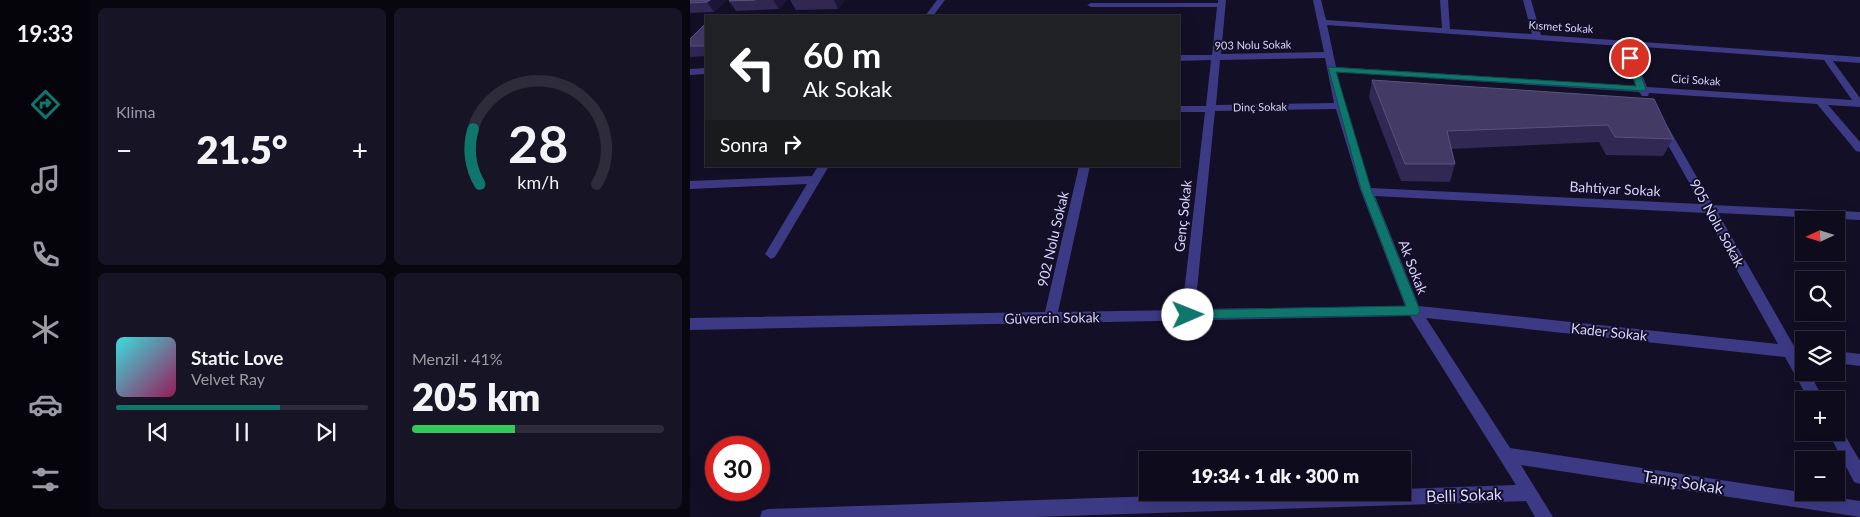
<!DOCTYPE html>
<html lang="tr">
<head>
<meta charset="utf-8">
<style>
  body { margin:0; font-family:Lato,sans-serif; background:#171425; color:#f1f3f6; height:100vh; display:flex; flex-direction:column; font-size:19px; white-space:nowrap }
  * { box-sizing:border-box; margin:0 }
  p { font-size:16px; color:#9b9ba3 }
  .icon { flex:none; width:28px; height:28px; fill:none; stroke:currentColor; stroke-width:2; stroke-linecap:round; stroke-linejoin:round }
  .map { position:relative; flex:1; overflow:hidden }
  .panel { display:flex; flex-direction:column; gap:8px; padding:8px; background:#08060f; width:600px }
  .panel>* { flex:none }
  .hud { position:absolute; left:15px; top:15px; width:475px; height:152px; border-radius:0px; box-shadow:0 5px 20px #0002,0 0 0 1px #2e2b3b; background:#202124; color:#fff; overflow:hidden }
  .needle { width:32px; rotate:266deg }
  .buttons { position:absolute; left:1105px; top:211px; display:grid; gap:10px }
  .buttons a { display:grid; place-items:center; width:50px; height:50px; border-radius:0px; background:#0e0b1c; box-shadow:0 5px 20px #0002,0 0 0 1px #2e2b3b; font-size:25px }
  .speed { position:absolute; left:15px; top:436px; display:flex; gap:10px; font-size:25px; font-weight:700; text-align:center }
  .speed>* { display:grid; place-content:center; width:65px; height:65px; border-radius:50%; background:#0e0b1c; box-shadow:0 5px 20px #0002,0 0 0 1px #2e2b3b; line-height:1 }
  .speed .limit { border:8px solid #d22; background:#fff; color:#111 }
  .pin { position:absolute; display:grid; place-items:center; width:42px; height:42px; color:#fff; margin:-21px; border:2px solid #fff; border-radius:50%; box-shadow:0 1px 5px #0007 }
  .me { position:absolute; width:55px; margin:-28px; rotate:89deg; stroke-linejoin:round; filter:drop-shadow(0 0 4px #0008) }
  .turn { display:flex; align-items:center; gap:18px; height:105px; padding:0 15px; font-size:22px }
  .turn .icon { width:65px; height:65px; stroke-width:2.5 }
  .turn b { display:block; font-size:35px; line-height:42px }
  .then { display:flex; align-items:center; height:48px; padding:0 15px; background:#0003; gap:10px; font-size:19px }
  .big { font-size:38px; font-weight:800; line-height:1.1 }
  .panel .card { flex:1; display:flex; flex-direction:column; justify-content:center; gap:8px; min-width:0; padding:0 18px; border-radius:8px; background:#171425 }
  .panel .dial { align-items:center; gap:0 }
  .dial svg { height:130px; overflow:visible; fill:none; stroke:#2e2b3b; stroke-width:7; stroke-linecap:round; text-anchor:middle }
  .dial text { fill:#f1f3f6; stroke:none }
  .song { display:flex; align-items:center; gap:15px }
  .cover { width:60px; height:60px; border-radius:8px; background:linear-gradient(135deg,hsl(180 70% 55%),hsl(330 70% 35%)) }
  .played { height:5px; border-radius:2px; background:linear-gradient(90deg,#0f766e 65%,#2e2b3b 65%) }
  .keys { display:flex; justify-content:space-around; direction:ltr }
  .heat { display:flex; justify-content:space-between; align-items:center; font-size:28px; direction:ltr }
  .charge { height:8px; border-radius:4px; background:linear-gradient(90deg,#34c759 41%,#2e2b3b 0) }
  .panel .tiles { flex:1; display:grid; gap:8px; grid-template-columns:repeat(2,1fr) }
  .trip { position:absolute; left:449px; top:451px; width:272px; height:50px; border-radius:0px; background:#0e0b1c; box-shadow:0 5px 20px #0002,0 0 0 1px #2e2b3b; font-weight:800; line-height:50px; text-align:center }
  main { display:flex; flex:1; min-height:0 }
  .tab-bar { display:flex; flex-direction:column; width:90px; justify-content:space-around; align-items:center; background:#06040b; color:#9b9ba3 }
  .tab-bar .icon { width:35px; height:35px }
  .tab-bar .selected { color:#0f766e }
  .tab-bar b { font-size:22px; color:#f1f3f6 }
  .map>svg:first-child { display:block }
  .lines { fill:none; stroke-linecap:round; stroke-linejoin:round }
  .minor { fill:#3d3a85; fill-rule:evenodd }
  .wall { fill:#312854 }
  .shaded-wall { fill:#1d163a }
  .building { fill:#433a66; stroke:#5a527e }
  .route { fill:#0f766e; stroke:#0a4d48 }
  .labels { text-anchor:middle; stroke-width:4; stroke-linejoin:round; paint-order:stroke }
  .far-street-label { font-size:11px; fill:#d9d4ff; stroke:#130f26 }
  .street-label { font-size:14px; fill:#d9d4ff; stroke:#130f26 }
  .near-street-label { font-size:16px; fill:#d9d4ff; stroke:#130f26 }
</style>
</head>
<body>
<main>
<nav class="tab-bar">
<b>19:33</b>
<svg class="icon selected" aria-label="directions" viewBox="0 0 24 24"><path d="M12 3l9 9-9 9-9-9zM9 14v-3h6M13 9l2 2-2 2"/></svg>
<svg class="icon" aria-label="music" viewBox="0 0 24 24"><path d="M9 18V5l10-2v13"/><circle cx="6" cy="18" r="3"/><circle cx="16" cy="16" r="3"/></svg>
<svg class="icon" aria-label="phone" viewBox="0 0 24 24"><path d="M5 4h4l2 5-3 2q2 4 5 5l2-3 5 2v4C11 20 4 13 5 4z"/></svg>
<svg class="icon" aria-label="climate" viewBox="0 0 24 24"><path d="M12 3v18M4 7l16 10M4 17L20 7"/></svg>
<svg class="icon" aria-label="car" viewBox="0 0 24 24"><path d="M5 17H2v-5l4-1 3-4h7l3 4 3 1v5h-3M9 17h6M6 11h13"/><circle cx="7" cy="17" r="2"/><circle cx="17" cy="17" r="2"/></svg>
<svg class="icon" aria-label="filters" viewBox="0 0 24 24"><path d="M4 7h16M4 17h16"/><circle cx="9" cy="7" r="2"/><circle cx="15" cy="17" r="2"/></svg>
</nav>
<section class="panel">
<div class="tiles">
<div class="card"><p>Klima</p>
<div class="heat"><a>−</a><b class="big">21.5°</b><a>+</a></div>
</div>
<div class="card dial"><svg viewBox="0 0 100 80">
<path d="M14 69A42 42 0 1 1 86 69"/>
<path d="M14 69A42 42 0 0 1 10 35" stroke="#0f766e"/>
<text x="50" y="56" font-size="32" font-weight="700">28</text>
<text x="50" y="72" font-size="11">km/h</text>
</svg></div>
<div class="card">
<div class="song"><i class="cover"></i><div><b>Static Love</b><p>Velvet Ray</p></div></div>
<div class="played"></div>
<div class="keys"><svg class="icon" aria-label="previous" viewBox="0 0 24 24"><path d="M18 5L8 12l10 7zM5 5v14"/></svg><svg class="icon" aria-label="pause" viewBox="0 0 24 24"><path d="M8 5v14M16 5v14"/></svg><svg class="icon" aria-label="next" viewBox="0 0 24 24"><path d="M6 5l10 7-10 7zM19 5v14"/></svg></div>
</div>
<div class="card"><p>Menzil · 41%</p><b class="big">205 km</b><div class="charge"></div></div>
</div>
</section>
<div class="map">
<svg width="1170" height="517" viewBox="0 0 1170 517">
  <rect width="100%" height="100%" fill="#130f26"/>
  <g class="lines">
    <g class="minor">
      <polygon points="247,0 255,0 243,16 235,16"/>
      <path d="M528 0H536L531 54 634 52 623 0H631L636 20 752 28 750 0H758L760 29 842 34 833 0H841L851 35 1170 57V63L1143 61 1170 98V107L1138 105 1170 142V152L1166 151 1127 104 959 93 958 96H952L949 92 647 72 655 106 681 188 1011 204 968 127 973 124 978 127 1023 205 1170 212V220L1028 213 1104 346 1114 347V359H1111L1114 363V372H1119L1134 400H1119L1095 357 736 318 820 448 1170 501V517L831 465 863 517H845L836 501 343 517H70L72 511 78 509 593 492H712V489L826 485 720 316 0 330V318L355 312 389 166H400L368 312 492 310 515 112H489V106H516L521 60 489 61V55H522L527 7H401L397 5 401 3H528ZM637 25 931 46 947 86 646 67ZM940 46 1134 60 1162 100 957 87ZM635 58 644 103 526 105 530 60ZM646 109 670 189 715 306 505 309 525 111ZM685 196 1015 213 1088 344 729 306Z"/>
      <polygon points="16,68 16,74 0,75 0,69"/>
      <polygon points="128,166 139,166 85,257 81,259 75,254 117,184 0,189 0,181 122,176"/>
      <polygon points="1146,351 1170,354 1170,366 1146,363"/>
      <polygon points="1146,425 1150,427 1170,461 1170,484 1164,482 1138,432 1146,432"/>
    </g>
  </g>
  <g class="wall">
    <polygon points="0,0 37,0 24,12 0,13"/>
    <polygon points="40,0 97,0 89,9 46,11 39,1"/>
    <polygon points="100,0 155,0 148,9 106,10"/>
    <polygon points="16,24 16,56 0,57 0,39"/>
    <polygon points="682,80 964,99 983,139 973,156 916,155 909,142 761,149 765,164 760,182 711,181 679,97"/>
  </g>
  <g class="shaded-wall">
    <polygon points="20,0 37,0 24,12 17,2"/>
    <polygon points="83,0 97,0 89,9"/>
    <polygon points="144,0 155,0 148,9"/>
  </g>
  <g class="building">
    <polygon points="0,0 20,0 17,2 0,3"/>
    <polygon points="40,0 65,0 39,1"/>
    <polygon points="15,24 16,24 16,46 0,46 0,39"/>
    <polygon points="682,80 964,99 983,139 925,137 918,125 757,131 765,164 715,164"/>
  </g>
  <polygon class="route" points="940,56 944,58 956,89 955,91 646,72 681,189 730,311 728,315 494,319 492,315 494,312 498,310 716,306 671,189 638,67 946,86 936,58"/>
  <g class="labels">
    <g class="far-street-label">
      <text transform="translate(871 27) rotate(4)" y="4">Kısmet Sokak</text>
      <text transform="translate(563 45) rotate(-1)" y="4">903 Nolu Sokak</text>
      <text transform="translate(1006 80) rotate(4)" y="4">Cici Sokak</text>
      <text transform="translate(570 107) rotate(-1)" y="4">Dinç Sokak</text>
    </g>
    <g class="street-label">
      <text transform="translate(925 189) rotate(3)" y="5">Bahtiyar Sokak</text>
      <text transform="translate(493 216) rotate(-84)" y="5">Genç Sokak</text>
      <text transform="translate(1027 223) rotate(61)" y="5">905 Nolu Sokak</text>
      <text transform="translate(363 239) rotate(-77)" y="5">902 Nolu Sokak</text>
      <text transform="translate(723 267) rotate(69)" y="5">Ak Sokak</text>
      <text transform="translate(362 318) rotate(-1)" y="5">Güvercin Sokak</text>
      <text transform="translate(919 332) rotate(6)" y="5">Kader Sokak</text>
    </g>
    <g class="near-street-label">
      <text transform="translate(993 482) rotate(9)" y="6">Tanış Sokak</text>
      <text transform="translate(774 495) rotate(-2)" y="6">Belli Sokak</text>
    </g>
  </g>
</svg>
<div class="buttons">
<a><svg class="needle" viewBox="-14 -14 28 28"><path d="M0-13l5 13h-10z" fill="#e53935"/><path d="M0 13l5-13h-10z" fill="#9b9ba3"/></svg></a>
<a><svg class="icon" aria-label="search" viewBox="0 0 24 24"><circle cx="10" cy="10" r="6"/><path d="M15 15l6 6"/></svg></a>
<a><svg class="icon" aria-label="layers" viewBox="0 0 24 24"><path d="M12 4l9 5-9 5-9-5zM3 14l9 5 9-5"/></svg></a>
<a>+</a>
<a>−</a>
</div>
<div class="speed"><div class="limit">30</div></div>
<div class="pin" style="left:940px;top:58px;background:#d93025"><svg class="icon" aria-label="arrive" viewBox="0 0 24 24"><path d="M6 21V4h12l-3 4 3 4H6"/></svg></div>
<svg class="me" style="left:498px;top:315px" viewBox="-20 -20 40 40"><circle r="19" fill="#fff"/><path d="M0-13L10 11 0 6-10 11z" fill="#0f766e"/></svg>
<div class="trip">19:34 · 1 dk · 300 m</div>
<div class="hud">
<div class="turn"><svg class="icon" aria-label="left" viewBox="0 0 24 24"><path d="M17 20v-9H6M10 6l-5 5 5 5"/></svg><div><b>60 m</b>Ak Sokak</div></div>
<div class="then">Sonra<svg class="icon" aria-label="right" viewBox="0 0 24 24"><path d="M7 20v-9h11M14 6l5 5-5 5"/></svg></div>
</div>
</div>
</main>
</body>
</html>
